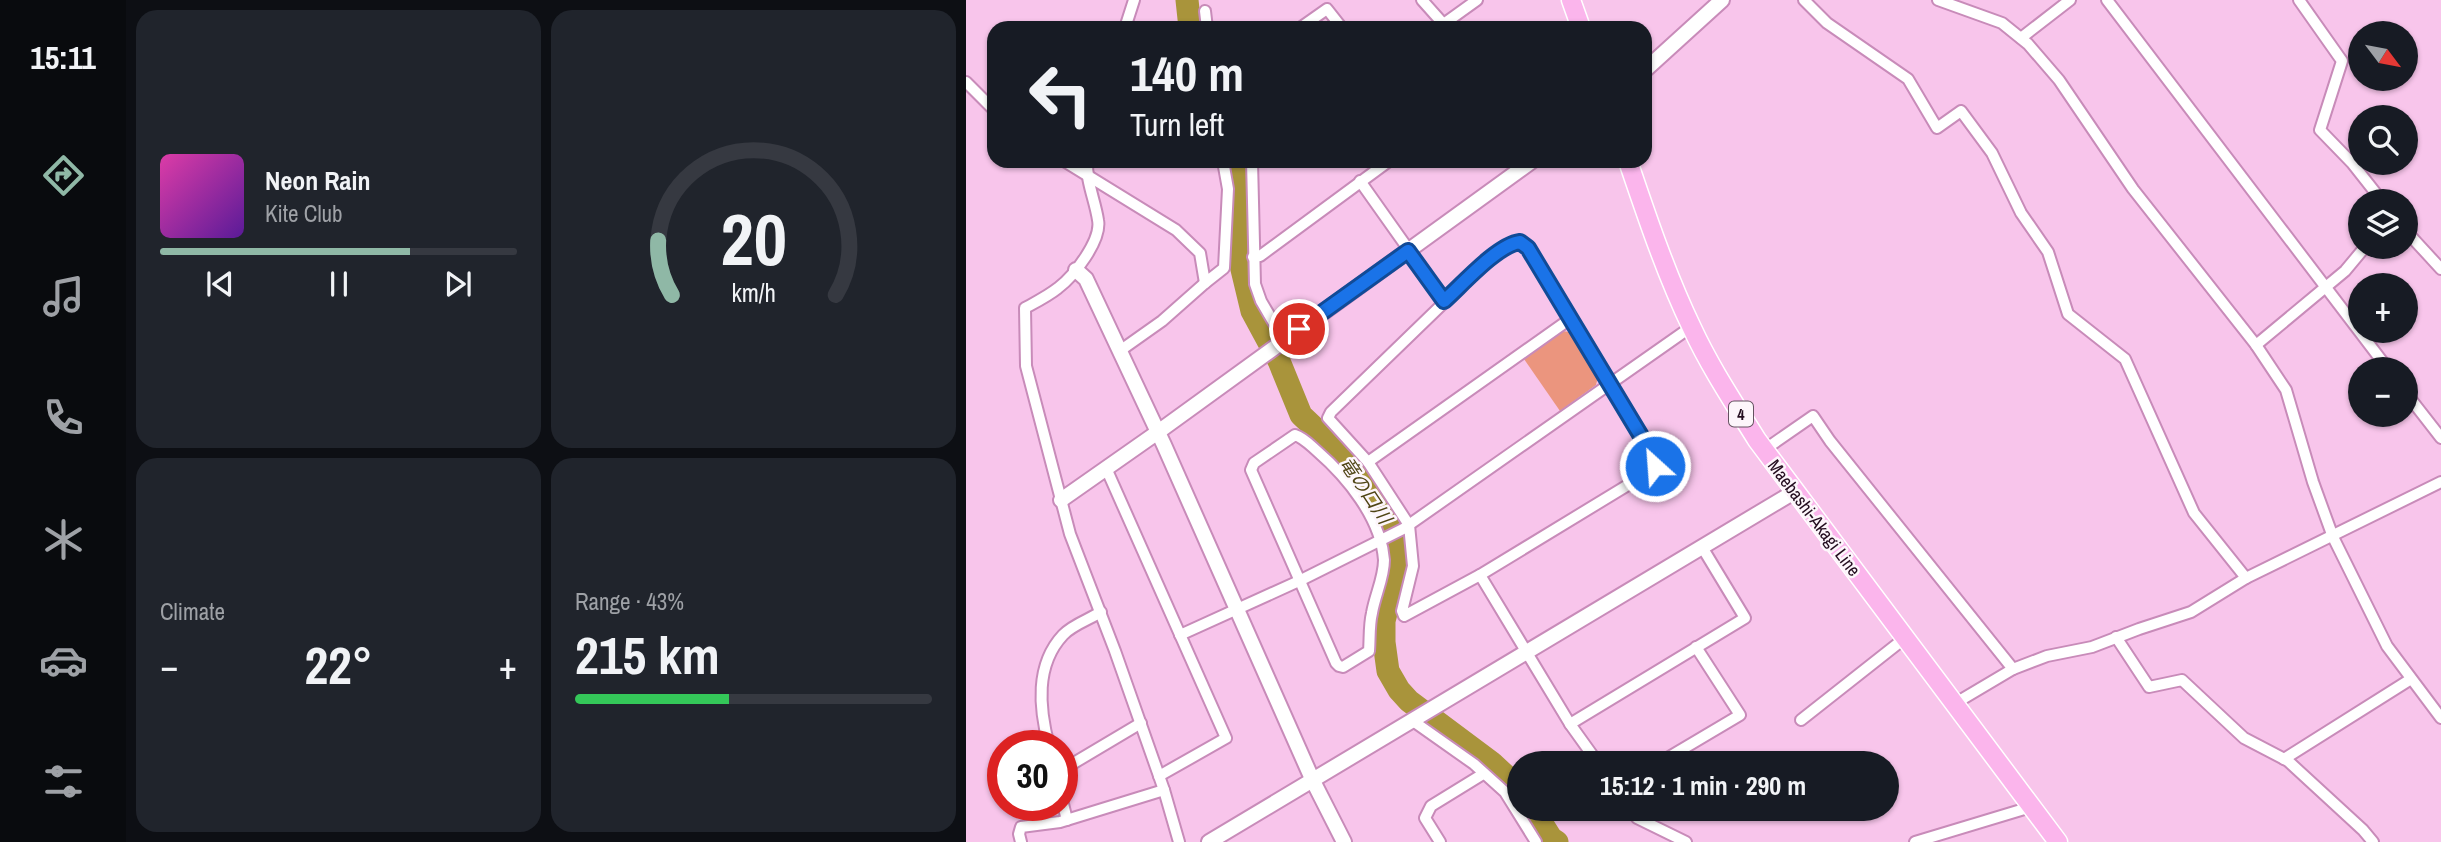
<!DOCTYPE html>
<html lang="en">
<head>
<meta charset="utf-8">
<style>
  body { margin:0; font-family:"Archivo Narrow","Noto Sans JP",sans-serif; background:#20242c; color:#f1f3f6; height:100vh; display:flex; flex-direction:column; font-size:26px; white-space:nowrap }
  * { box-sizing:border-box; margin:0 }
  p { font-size:23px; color:#9ea1a6 }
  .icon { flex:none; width:38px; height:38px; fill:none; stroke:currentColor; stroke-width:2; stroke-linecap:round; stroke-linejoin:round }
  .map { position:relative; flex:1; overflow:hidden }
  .details { display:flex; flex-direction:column; gap:10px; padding:10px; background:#0d0f14; width:840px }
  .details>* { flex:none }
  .hud { position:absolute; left:21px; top:21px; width:665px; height:147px; border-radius:21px; box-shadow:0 2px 5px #0004; background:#171b24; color:#f1f3f6; overflow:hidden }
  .needle { width:46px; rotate:122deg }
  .controls { position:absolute; left:1382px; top:21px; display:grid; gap:14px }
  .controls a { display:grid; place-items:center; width:70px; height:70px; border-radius:50%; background:#171b24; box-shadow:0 2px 5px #0004; font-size:35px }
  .speed { position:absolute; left:21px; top:730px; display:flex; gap:14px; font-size:35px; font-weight:700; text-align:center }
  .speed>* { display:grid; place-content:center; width:91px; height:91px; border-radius:50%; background:#171b24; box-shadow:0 2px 5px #0004; line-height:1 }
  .speed .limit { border:10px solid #d22; background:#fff; color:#111 }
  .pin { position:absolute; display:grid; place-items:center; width:60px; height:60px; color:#fff; margin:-30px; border:4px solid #fff; border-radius:50%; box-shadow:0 2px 7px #0007 }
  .me { position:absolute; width:77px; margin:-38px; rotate:334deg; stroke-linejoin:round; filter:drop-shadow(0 0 5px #0008) }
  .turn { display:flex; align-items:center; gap:24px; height:147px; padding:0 28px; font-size:32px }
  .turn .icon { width:91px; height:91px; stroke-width:2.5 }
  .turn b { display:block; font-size:49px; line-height:60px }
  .big { font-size:52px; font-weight:700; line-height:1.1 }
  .details .widget { flex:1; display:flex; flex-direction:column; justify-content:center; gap:10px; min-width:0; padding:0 24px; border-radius:21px; background:#20242c }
  .details .dial { align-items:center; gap:0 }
  .dial svg { height:182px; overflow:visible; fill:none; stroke:#363941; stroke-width:7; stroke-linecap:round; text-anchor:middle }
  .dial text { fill:#f1f3f6; stroke:none }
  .song { display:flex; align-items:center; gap:21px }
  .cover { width:84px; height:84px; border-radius:10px; background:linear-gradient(135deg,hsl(320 70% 55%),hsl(270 70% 35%)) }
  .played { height:7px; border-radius:4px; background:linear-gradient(90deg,#8fb8a6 70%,#363941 70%) }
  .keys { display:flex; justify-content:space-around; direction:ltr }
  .heat { display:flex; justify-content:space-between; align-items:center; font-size:38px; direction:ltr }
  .charge { height:10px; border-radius:5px; background:linear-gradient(90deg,#34c759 43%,#363941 0) }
  .details .tiles { flex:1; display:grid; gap:10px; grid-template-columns:repeat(2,1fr) }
  .trip { position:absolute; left:541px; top:751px; width:392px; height:70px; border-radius:35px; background:#171b24; box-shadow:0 2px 5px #0004; font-weight:700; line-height:70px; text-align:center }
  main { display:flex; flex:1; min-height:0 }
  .dock { display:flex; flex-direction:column; width:126px; justify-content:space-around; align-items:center; background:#090b0e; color:#9ea1a6 }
  .dock .icon { width:49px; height:49px }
  .dock .active { color:#8fb8a6 }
  .dock b { font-size:32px; color:#f1f3f6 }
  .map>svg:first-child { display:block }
  .green { fill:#eb957e }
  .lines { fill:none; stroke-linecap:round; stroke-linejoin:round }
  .river { stroke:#a9943b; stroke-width:23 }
  .minor-casing { stroke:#c88bb9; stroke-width:14 }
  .tertiary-casing { stroke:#c88bb9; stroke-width:18 }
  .primary-casing { stroke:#fff; stroke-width:21 }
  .minor { stroke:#fff; stroke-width:10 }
  .tertiary { stroke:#fff; stroke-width:14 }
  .primary { stroke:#fbb5ec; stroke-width:18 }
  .route-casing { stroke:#114b97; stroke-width:18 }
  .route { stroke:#1a73e8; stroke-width:12 }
  .labels { text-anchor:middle; stroke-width:5; stroke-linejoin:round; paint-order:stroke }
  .shield { fill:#fdf6fb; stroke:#655361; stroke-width:2 }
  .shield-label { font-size:16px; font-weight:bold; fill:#240d1f }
  .street-label { font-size:18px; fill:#240d1f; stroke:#fdf6fb }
  .water-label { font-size:19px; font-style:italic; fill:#4f4414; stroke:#fdf6fb }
</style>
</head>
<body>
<main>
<nav class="dock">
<b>15:11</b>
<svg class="icon active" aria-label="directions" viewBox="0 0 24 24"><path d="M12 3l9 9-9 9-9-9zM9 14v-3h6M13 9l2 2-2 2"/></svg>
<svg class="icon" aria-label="music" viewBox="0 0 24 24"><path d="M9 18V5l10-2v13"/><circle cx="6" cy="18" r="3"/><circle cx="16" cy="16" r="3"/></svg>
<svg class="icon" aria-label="phone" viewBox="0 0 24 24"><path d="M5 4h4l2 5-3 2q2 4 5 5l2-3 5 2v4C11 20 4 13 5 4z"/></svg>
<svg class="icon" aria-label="climate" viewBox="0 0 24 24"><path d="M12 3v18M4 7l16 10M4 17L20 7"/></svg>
<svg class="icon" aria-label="car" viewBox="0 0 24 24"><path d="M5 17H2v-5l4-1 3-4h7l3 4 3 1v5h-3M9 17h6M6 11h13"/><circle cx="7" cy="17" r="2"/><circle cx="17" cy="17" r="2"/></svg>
<svg class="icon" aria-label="filters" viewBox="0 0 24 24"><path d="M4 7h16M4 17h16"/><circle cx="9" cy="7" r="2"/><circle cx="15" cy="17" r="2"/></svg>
</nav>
<section class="details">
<div class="tiles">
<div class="widget">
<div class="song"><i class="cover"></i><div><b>Neon Rain</b><p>Kite Club</p></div></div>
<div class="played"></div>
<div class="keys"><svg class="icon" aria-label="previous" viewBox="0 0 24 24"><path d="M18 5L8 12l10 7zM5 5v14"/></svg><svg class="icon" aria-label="pause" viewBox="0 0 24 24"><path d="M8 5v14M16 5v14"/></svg><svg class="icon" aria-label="next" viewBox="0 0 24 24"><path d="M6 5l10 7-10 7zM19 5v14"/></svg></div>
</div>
<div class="widget dial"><svg viewBox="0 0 100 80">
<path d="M14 69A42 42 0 1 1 86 69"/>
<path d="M14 69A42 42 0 0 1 8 45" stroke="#8fb8a6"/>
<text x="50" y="56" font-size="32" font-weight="700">20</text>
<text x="50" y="72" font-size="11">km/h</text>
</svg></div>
<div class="widget"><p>Climate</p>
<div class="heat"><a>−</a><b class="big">22°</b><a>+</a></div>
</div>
<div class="widget"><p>Range · 43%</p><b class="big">215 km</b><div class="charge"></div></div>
</div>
</section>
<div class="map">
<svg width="1475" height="842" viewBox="0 0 1475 842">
  <rect width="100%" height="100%" fill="#f8c5eb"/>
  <polygon class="green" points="596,331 604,332 632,377 630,385 594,411 558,359"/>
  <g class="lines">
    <g class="river">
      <polyline points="221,0 224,28"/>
      <polyline points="268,161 275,193 274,261 286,311 313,361 335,415 373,451 426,522 430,546 430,573 418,621 418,642 422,671 433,690 443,701 526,763 553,788"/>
      <polyline points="566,808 585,838 591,842"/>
    </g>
    <g class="minor-casing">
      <g id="minor">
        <polyline points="456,0 481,28"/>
        <polyline points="838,0 861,23 942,79 971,128 995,111 1026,153 1055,213 1082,252 1102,314 1159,359 1228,513 1280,578"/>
        <polyline points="972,0 1036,23 1062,44 1093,80 1167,189 1290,345 1320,390 1347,482 1367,537 1421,646 1475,718"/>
        <polyline points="1141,0 1422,369"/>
        <polyline points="1333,0 1376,61 1354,130 1386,163 1416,201"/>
        <polyline points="239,11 241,28"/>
        <polyline points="159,28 168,0"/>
        <polyline points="334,28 361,9 376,28"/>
        <polyline points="472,28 511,0"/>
        <polyline points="1055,38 1104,0"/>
        <polyline points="0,82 28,110"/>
        <polyline points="98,161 210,230 234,253 239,283 258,268 262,189 257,161"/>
        <path d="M121 161C120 182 129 200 132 220 136 240 108 276 92 288 82 296 70 302 59 308L60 366 104 534 149 651 198 790 213 842"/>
        <polyline points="286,161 289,284 295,301 312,330"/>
        <polyline points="394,181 479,301"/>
        <polyline points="1440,231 1475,269"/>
        <polygon points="554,242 562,248 687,456 689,466 685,471 514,575 438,616 436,611 447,566 443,525 402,462 362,418 365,412 521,261 548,243"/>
        <polyline points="287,257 294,256 423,161"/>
        <polyline points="1290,345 1379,271 1399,247"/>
        <polyline points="155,350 196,321 239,283"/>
        <polyline points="1440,393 1475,438"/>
        <path d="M329 435C338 438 344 445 351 451 381 477 415 518 418 560 418 578 409 595 406 613 403 625 404 638 403 651L377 667 373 666 370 663 285 470 288 463Z"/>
        <polyline points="798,450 847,416 864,441 1047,669"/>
        <polyline points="402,462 604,319"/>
        <polyline points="140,468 260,738 193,776"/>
        <polyline points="514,575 604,724 632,763"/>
        <polyline points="214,635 333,581 437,529 725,327"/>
        <polyline points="1150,637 1183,687 1216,680 1278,738 1322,761 1397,830 1407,842"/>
        <polyline points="988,704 1047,669 1081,656 1126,647 1173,629 1225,612 1280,578 1475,482"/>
        <polyline points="835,720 939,638"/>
        <polyline points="447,721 508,764 539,792 570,842"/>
        <polyline points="604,724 779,618 736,547"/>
        <path d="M83 746C73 708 69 665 97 635 106 625 124 619 135 612"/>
        <polyline points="1318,759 1445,679"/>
        <polyline points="693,763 774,715 730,647"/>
        <polyline points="96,770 175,723"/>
        <polyline points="96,800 101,820"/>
        <polyline points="664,808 671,818 720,842"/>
        <polyline points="55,842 53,834 55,827 94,822 198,790"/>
        <polyline points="474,842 459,818 465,806 517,774"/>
        <polyline points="949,842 1065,807"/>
      </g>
    </g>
    <g class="tertiary-casing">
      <g id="tertiary">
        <polyline points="679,70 756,0"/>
        <polyline points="110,270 120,279 198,445 347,781 378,842"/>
        <polyline points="95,500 192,432 566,161"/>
        <polyline points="243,842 828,492"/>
      </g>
    </g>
    <g class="primary-casing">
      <g id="primary">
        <polyline points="605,0 615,28"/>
        <path d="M662 161C681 217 700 274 726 328 744 367 768 403 791 440L1092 842"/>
      </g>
    </g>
    <use href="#minor" class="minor"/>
    <use href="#tertiary" class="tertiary"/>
    <use href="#primary" class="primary"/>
  </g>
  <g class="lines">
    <g class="route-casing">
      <path id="route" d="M333 329 442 251 478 301C496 285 531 245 554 242L562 248 687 456 689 466"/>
    </g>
    <use href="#route" class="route"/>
  </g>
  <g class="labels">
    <rect class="shield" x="763" y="401.5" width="24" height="25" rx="5"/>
    <g class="shield-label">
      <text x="775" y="420">4</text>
    </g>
    <g class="street-label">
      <text transform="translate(848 518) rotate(53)" y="6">Maebashi-Akagi Line</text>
    </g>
    <g class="water-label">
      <text transform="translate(400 490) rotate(56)" y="7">竜の口川</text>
    </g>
  </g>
</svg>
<div class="controls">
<a><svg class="needle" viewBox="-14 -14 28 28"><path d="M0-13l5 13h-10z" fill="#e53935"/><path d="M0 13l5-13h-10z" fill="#9ea1a6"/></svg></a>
<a><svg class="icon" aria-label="search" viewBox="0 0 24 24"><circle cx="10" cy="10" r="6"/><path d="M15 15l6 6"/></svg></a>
<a><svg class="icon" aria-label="layers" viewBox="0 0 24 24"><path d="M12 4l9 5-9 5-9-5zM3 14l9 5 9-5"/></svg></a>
<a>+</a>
<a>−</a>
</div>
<div class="speed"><div class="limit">30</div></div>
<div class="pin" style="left:333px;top:329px;background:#d93025"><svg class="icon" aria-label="arrive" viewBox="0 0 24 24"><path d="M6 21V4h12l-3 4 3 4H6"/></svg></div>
<svg class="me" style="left:689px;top:466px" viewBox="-20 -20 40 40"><circle r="17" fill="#1a73e8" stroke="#fff" stroke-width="3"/><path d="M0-11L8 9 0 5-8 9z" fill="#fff"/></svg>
<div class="trip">15:12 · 1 min · 290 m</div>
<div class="hud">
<div class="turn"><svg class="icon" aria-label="left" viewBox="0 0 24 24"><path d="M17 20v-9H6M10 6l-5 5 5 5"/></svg><div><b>140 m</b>Turn left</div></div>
</div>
</div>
</main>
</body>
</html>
